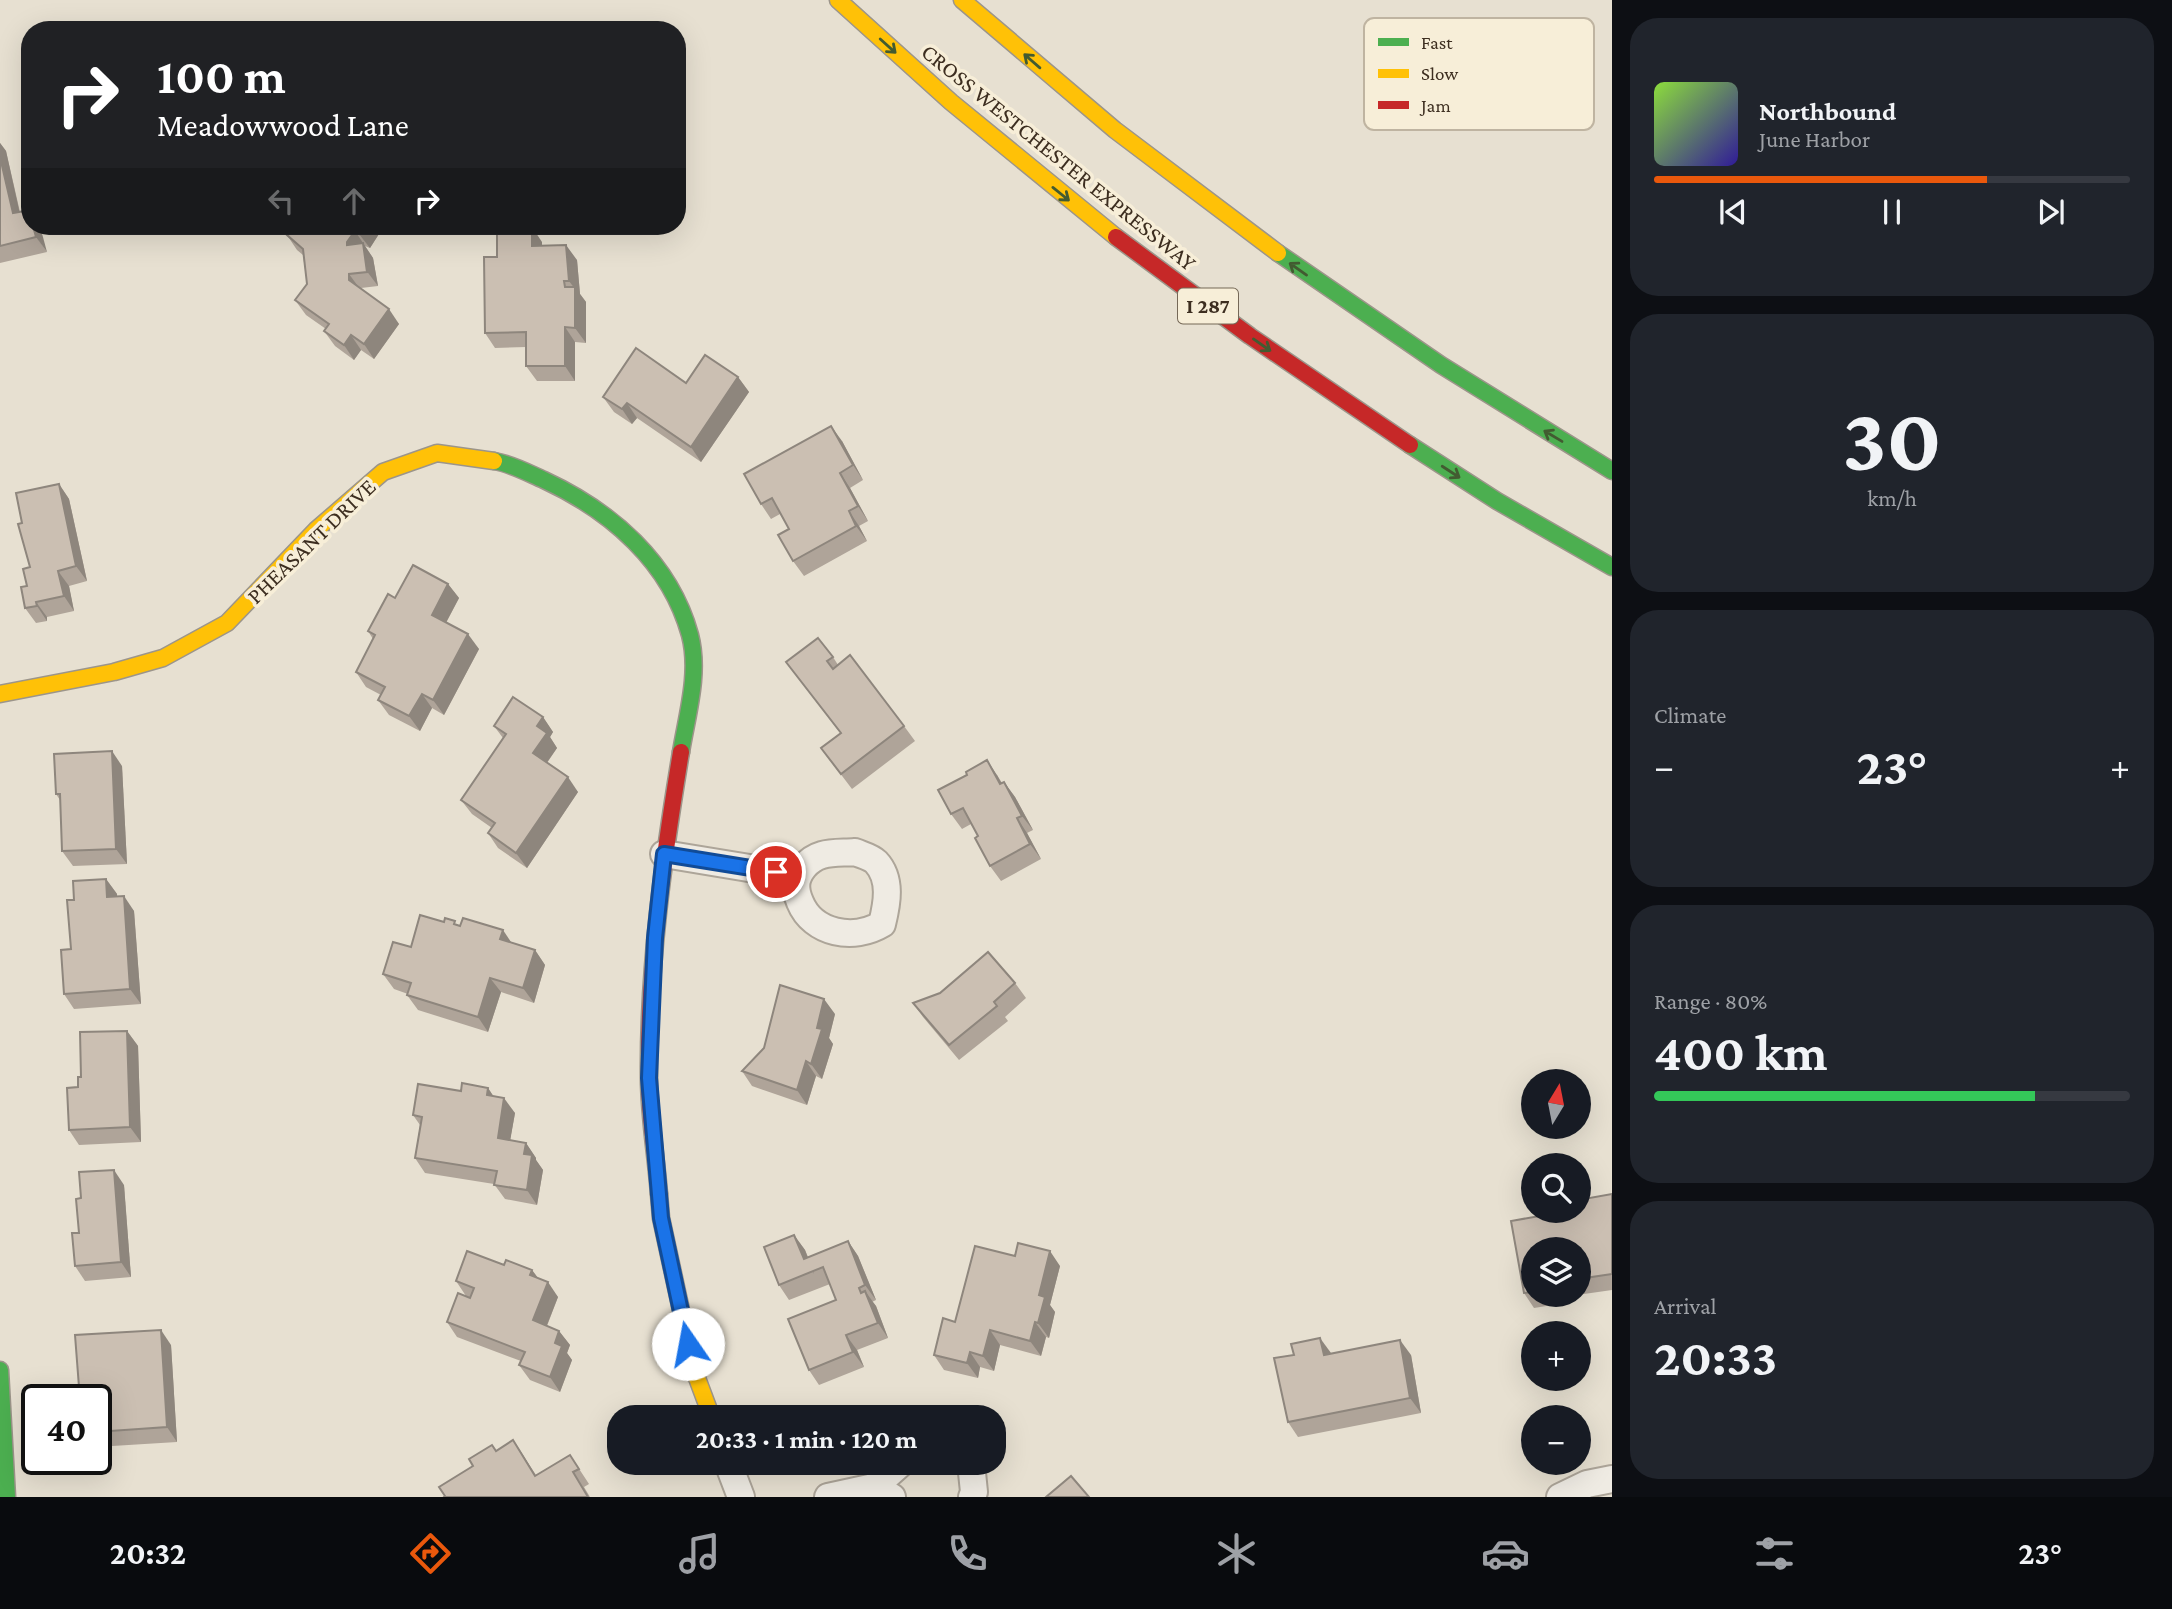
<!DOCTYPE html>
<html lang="en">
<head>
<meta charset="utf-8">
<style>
  body { margin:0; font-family:"Crimson Pro",serif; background:#20242c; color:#f1f3f6; height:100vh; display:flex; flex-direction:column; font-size:26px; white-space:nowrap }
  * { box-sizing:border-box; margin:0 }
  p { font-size:23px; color:#9ea1a6 }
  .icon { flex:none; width:38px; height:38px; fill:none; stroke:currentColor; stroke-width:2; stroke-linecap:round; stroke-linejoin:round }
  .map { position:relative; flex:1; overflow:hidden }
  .details { display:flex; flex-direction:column; gap:18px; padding:18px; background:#0d0f14; width:560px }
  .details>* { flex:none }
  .banner { position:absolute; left:21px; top:21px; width:665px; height:214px; border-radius:28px; box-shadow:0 7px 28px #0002; background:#202124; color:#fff; overflow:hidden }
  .needle { width:46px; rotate:10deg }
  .fabs { position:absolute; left:1521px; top:1069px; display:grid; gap:14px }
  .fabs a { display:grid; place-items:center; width:70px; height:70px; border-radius:50%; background:#171b24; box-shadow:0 7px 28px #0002; font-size:35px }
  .speed { position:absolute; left:21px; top:1384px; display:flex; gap:14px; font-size:35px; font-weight:700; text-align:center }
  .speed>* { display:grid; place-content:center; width:91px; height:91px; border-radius:50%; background:#171b24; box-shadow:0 7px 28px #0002; line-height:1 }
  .speed .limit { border:4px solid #111; border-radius:10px; background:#fff; color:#111 }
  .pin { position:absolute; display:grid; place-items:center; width:60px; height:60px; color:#fff; margin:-30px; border:4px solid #fff; border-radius:50%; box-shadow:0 2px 7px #0007 }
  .me { position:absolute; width:77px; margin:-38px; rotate:348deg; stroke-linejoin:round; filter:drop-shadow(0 0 5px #0008) }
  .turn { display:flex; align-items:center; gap:24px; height:147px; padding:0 21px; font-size:32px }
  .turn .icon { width:91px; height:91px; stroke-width:2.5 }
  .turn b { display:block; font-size:49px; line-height:60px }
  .lanes { display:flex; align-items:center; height:66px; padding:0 21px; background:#0003; justify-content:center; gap:35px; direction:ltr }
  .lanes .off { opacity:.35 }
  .big { font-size:52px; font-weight:700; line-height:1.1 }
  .details .card { flex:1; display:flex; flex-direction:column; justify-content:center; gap:10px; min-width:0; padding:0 24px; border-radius:28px; background:#20242c }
  .details .dial { align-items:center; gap:0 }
  .dial b { font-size:91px; line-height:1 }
  .song { display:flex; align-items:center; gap:21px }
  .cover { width:84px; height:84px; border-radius:10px; background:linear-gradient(135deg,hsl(90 70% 55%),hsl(250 70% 35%)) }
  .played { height:7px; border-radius:4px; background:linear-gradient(90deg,#ea580c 70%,#363941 70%) }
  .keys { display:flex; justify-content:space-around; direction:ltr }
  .heat { display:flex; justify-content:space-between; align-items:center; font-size:38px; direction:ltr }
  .charge { height:10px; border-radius:5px; background:linear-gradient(90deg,#34c759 80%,#363941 0) }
  .trip { position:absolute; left:607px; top:1405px; width:399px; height:70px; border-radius:28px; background:#171b24; box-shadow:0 7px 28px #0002; font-weight:700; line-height:70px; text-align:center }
  .tabs { display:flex; height:112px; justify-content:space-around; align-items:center; background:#090b0e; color:#9ea1a6 }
  .tabs .icon { width:49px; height:49px }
  .tabs .selected { color:#ea580c }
  .tabs b { font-size:32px; color:#f1f3f6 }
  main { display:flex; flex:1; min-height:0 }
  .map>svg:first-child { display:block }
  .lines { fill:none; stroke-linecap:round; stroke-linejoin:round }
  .street-casing { stroke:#ada599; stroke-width:30 }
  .fast-casing { stroke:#9c958a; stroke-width:19 }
  .slow-casing { stroke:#9c958a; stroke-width:19 }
  .jam-casing { stroke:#9c958a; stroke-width:19 }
  .street { stroke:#efebe3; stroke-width:26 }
  .fast { stroke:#4caf50; stroke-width:16 }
  .slow { stroke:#ffc107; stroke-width:16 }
  .jam { stroke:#c62828; stroke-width:16 }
  .wall { fill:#afa499; fill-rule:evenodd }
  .shaded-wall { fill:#8e867d }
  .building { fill:#cbbfb2; stroke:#8e867d; stroke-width:2 }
  .oneway { stroke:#425b31 }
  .route-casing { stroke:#114b97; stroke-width:18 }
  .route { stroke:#1a73e8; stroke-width:12 }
  .labels { text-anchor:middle; stroke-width:7; stroke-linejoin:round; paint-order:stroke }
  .shield { fill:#f7eed8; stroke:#756857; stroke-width:2 }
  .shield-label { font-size:21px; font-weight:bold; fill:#3d2e20 }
  .street-label { font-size:23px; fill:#3d2e20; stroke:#f7eed8 }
  .key { fill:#f7eed8; stroke:#bfb4a1; stroke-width:2 }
  .key-label { font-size:19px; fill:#3d2e20 }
</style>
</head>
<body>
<main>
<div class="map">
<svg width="1612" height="1497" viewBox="0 0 1612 1497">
  <rect width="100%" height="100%" fill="#e7e0d1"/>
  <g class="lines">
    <g class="street-casing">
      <g id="street">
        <path d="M855 852C862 855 871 857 876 862 892 879 887 904 882 924 854 941 813 934 800 902 794 888 795 878 804 867 809 861 815 857 822 855 832 852 844 853 855 852Z"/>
        <polyline points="664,854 797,876"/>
        <polyline points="728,1463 741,1497"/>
        <polyline points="971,1463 974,1492 972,1497"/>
        <polyline points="828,1497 874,1487"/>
        <polyline points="892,1497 874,1487 901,1463"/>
        <polyline points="1560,1497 1587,1484 1612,1479"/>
      </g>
    </g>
    <g class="fast-casing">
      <g id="fast">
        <polyline points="1278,253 1441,365 1612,471"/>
        <polyline points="1410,445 1497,501 1612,567"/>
        <path d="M494 461C512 464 528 473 544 480 611 511 670 562 690 635 700 673 687 715 681 752"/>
        <polyline points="0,1370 7,1497"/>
      </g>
    </g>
    <g class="slow-casing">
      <g id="slow">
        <polyline points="838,0 951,102 1116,237"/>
        <polyline points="962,0 1115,130 1278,253"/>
        <polyline points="0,694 114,672 163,658 227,623 316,530 383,472 437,453 494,461"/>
        <polyline points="659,1194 661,1218 694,1370 712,1418"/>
      </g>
    </g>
    <g class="jam-casing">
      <g id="jam">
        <polyline points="1116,237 1250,336 1410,445"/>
        <path d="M659 1194C656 1155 649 1116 649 1077 648 968 663 860 681 752"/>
      </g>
    </g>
    <use href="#street" class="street"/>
    <use href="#fast" class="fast"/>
    <use href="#slow" class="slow"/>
    <use href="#jam" class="jam"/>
  </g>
  <g class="wall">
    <polygon points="0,143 6,151 20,212 47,252 0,263"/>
    <polygon points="384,226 370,248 365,246 373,258 378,286 361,288 399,324 374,359 361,350 354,360 335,346 324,331 326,329 306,315 295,300 307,284 303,255 297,250 287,235"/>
    <polygon points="542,242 542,245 577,260 580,294 586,302 586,343 575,342 575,381 537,381 526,366 526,347 495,348 485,333 497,257"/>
    <polygon points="738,377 749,392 701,462 637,418 632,424 614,412 603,397 686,383"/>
    <polygon points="842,441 863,480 850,488 868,521 859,526 867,541 804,576 793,561 789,529 780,514 771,519 761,504"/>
    <polygon points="59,484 69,499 87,581 69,586 74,611 47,617 47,621 36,623 25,608 27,586 30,567 22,523"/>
    <polygon points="448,584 459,598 446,623 479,649 444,715 432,708 420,731 389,715 378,700 381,695 366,687 356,672 373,639 368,631 395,598"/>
    <polygon points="833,657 838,665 904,726 915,741 852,789 821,748 841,734 786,662"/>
    <polygon points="543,717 553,732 550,737 557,748 547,763 578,792 527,868 498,848 488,833 492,828 472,814 461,800 503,738 494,726"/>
    <polygon points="122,766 127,864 73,866 62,851 60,800 56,794"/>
    <polygon points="997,775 1002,783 1004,782 1015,797 1033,830 1027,833 1041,859 1001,881 990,866 978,836 971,824 962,829 951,814"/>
    <polygon points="106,879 117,894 117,896 134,911 141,1004 74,1009 64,994 71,949 74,900"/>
    <polygon points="444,922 458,925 535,950 545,965 534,1003 501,992 488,1032 418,1010 407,995 408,994 394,989 383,974 411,947"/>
    <polygon points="1015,983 1026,998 1005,1017 1008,1021 959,1060 923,1017 913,1003"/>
    <polygon points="835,1014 829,1038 833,1044 822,1079 816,1076 807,1105 752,1086 742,1071"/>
    <polygon points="127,1031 138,1046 141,1142 79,1145 69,1130 81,1077"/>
    <polygon points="488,1088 493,1096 515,1113 510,1140 526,1143 536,1158 536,1160 543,1170 537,1205 505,1199 494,1184 425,1173 415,1158 420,1125 413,1115 461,1091"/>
    <polygon points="124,1185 131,1277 85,1281 75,1266 79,1233"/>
    <path d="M1612 1194V1290L1570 1296 1571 1302 1534 1308 1524 1293 1511 1221 1568 1211H1578V1200ZM1533 1250H1578V1295H1533Z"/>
    <polygon points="794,1235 805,1250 808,1257 848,1241 858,1256 876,1300 872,1302 876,1306 888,1338 857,1350 864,1367 819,1385 809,1370 836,1300 830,1284 789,1300 779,1285"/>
    <polygon points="1015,1256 1060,1266 1050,1305 1055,1312 1049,1338 1046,1337 1041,1356 1000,1345 994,1371 980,1367 978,1378 944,1370 934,1355 955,1322"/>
    <polygon points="504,1265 532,1270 538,1278 558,1297 547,1326 559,1331 570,1345 567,1353 572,1360 560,1392 530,1380 519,1365 521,1361 457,1337 447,1322 466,1296 456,1281"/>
    <polygon points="171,1345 177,1442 96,1447 96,1400"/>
    <polygon points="1331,1354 1411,1355 1421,1413 1298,1437 1288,1422"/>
    <polygon points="513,1440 536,1475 570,1455 589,1484 584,1487 590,1497 444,1497 496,1451"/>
  </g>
  <g class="shaded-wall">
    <polygon points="0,143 6,151 23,228 13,213 0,157"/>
    <polygon points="33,226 40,226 47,252 36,237"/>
    <polygon points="364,226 384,226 370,248 359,234"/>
    <polygon points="532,227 542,242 542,261 532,246"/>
    <polygon points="355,231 373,258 378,286 347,245 347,242"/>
    <polygon points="566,245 577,260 580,294 586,302 586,343 575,328 575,289 569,281"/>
    <polygon points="349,274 360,289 349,280"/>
    <polygon points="389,309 399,324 374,359 364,344"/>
    <polygon points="565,327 575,342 575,381 565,366"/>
    <polygon points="351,335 361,350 354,360 344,345"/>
    <polygon points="738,377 749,392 701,462 691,447"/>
    <polygon points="627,403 637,418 632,424 622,409"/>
    <polygon points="831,426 842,441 863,480 853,465"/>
    <polygon points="840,473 850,488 868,521 858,506"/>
    <polygon points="59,484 69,499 87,581 76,566"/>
    <polygon points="849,511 859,526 867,541 856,526"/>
    <polygon points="58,571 69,586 74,611 64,596"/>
    <polygon points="448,584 459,598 442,630 432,615"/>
    <polygon points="36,602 47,617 47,621 37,606"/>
    <polygon points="468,634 479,649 444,715 433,700"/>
    <polygon points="422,694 432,708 420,731 409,716"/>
    <polygon points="543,717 553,732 550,737 557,748 543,768 533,753 537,726"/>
    <polygon points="112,751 122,766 127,864 116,849"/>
    <polygon points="987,760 997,775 1010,799 1000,784"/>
    <polygon points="568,777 578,792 527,868 516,853"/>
    <polygon points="1004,782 1015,797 1033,830 1022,816"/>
    <polygon points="1017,818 1027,833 1041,859 1030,844"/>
    <polygon points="106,879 117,894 118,911 107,897"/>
    <polygon points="124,896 134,911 141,1004 130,989"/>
    <polygon points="503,930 513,945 500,939"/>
    <polygon points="535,950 545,965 534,1003 523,988"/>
    <polygon points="490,978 501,992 488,1032 478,1017"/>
    <polygon points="824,999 835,1014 829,1038 833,1044 822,1079 811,1064 817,1028"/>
    <polygon points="127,1031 138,1046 141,1142 130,1127"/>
    <polygon points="806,1061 816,1076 807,1105 797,1090"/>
    <polygon points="488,1088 498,1103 487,1095"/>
    <polygon points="504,1098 515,1113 508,1153 498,1138"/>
    <polygon points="526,1143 536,1158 536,1160 543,1170 537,1205 527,1190 524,1154"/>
    <polygon points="114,1170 124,1185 131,1277 121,1262"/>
    <polygon points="794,1235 805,1250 814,1274 804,1259"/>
    <polygon points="848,1241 858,1256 876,1300 865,1285"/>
    <polygon points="1050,1251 1060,1266 1050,1305 1055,1312 1049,1338 1038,1323 1039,1295"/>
    <polygon points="532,1270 543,1285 530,1275"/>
    <polygon points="548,1282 558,1297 543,1335 533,1320"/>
    <polygon points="865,1291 876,1306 888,1338 878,1323"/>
    <polygon points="1035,1322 1046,1337 1041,1356 1030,1341"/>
    <polygon points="161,1330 171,1345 177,1442 167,1427"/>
    <polygon points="990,1330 1000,1345 994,1371 983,1356"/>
    <polygon points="559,1331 570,1345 567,1353 572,1360 560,1392 550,1377 555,1343"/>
    <polygon points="846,1335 857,1350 864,1367 853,1352"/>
    <polygon points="1320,1338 1331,1353 1324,1355"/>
    <polygon points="1400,1340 1411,1355 1421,1413 1410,1398"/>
    <polygon points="970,1352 980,1367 978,1378 967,1363"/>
    <polygon points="513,1440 523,1455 545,1491 535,1476"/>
  </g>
  <g class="building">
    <polygon points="0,157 13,213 30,210 30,226 33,226 36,237 0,246"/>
    <polygon points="294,226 364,226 359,234 355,231 347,242 347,245 363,243 367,272 349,274 349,280 389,309 364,344 351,335 344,345 324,331 329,324 295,300 307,284 303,249 287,235"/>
    <polygon points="532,227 532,246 566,245 569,281 564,281 565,287 575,287 575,328 565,327 565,366 526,366 526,332 485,333 484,257 497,257 497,228"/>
    <polygon points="636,348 686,383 705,355 738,377 691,447 627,403 622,409 603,397"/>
    <polygon points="831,426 853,465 840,473 858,506 849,511 856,526 793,561 778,535 789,529 772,498 761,504 744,474"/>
    <polygon points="59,484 76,566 58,571 64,596 36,602 37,606 25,608 21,587 27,586 23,569 30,567 18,524 22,523 16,493"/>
    <polygon points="413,565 448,584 432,615 468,634 433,700 422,694 409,716 378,700 385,687 356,672 375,635 368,631 388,594 395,598"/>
    <polygon points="818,638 833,657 827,661 833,669 850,655 904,726 841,774 821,748 841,733 786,662"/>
    <polygon points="513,697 543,717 537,726 547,733 533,753 568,777 516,853 488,833 495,823 461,800 506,734 494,726"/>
    <polygon points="112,751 116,849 62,851 60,794 56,794 54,754"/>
    <polygon points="987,760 1000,784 1004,782 1022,816 1017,818 1030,844 990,866 975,838 978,836 963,808 951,814 938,790 967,775 966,772"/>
    <polygon points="106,879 107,897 124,896 130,989 64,994 61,950 71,949 67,900 74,900 73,881"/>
    <polygon points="420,915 444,922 445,918 455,921 454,924 460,926 463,918 503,930 500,939 535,950 523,988 490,978 478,1017 407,995 411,983 383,974 393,942 411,947"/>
    <polygon points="988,952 1015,983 994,1002 997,1006 949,1045 913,1003 940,993"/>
    <polygon points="780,985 824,999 817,1028 822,1029 811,1064 806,1061 797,1090 742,1071 764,1048"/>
    <polygon points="127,1031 130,1127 69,1130 67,1088 78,1087 78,1077 81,1077 80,1032"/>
    <polygon points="462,1083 488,1088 487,1095 504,1098 498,1138 526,1143 524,1154 532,1155 527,1190 494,1185 497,1171 415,1158 422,1117 413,1115 418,1084 461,1091"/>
    <polygon points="114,1170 121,1262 75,1266 72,1233 79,1233 76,1199 81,1198 79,1172"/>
    <polygon points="1612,1194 1612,1274 1578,1279 1578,1250 1533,1250 1533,1292 1524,1293 1511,1221 1568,1211 1578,1211 1578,1200"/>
    <polygon points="794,1235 804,1259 848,1241 865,1285 859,1288 861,1293 865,1291 878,1323 846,1335 853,1352 809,1370 788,1319 836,1300 823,1267 779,1285 764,1247"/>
    <polygon points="1018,1243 1050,1251 1039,1295 1045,1297 1038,1323 1035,1322 1030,1341 990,1330 983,1356 970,1352 967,1363 934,1355 943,1318 955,1322 975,1246 1015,1256"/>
    <polygon points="467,1251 504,1265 506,1260 532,1270 530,1275 548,1282 533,1320 559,1331 555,1343 562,1346 550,1377 519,1365 525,1352 447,1322 458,1293 470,1298 474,1288 456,1281"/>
    <polygon points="161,1330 167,1427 96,1432 96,1400 80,1400 75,1335"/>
    <polygon points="1320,1338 1324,1355 1400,1340 1410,1398 1288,1422 1274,1358 1294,1355 1291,1344"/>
    <polygon points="513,1440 535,1476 570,1455 579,1469 573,1472 588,1497 444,1497 445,1496 439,1487 473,1466 469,1459 492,1445 496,1451"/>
    <polygon points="1071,1476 1089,1497 1046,1497"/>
  </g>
  <defs><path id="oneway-shaft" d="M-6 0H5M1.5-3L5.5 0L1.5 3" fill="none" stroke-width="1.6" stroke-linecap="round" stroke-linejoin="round" transform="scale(1.75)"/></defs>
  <g class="oneway">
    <use href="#oneway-shaft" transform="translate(888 46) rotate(42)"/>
    <use href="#oneway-shaft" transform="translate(1032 61) rotate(-139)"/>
    <use href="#oneway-shaft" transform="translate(1061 194) rotate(39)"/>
    <use href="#oneway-shaft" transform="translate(1298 269) rotate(-145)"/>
    <use href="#oneway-shaft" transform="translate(1262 345) rotate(35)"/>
    <use href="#oneway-shaft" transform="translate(1553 436) rotate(-149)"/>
    <use href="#oneway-shaft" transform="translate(1451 472) rotate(33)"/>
  </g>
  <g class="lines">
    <g class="route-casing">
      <polyline id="route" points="688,1344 661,1218 649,1078 655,938 664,854 776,872"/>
    </g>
    <use href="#route" class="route"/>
  </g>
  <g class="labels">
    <rect class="shield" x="1178" y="288.5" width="60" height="35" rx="5"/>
    <g class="shield-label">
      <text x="1208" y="313">I 287</text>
    </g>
    <g class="street-label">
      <text transform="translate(1059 157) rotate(39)" y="8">CROSS WESTCHESTER EXPRESSWAY</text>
      <text transform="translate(311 541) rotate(-44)" y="8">PHEASANT DRIVE</text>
    </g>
  </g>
  <rect x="1364" y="18" width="230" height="112" rx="10" class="key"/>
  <rect x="1378" y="38" width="31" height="8" fill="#4caf50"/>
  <rect x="1378" y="69" width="31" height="9" fill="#ffc107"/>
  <rect x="1378" y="101" width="31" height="8" fill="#c62828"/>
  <g class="key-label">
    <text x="1421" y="49">Fast</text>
    <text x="1421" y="80">Slow</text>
    <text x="1421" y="112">Jam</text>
  </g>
</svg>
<div class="fabs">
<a><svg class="needle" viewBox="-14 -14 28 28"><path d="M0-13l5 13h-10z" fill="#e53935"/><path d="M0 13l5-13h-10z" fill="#9ea1a6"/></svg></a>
<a><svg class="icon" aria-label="search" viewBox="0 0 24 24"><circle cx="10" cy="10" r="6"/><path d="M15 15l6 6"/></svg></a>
<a><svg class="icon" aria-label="layers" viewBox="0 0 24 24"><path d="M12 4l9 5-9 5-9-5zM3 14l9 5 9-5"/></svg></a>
<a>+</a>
<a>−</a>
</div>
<div class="speed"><div class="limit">40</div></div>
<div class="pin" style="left:776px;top:872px;background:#d93025"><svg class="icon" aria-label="arrive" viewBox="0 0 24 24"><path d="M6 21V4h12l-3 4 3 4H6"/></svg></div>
<svg class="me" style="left:688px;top:1344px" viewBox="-20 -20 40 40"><circle r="19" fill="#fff"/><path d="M0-13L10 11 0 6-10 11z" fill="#1a73e8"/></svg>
<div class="trip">20:33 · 1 min · 120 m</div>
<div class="banner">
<div class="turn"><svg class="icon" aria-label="right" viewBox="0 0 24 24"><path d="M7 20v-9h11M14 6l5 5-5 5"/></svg><div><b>100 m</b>Meadowwood Lane</div></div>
<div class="lanes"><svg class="icon off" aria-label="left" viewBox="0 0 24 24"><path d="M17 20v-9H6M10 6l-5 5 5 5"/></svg><svg class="icon off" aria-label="ahead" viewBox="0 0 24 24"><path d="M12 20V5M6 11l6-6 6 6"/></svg><svg class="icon" aria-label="right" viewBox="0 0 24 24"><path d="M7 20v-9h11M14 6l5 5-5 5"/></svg></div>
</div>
</div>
<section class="details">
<div class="card">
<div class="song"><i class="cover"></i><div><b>Northbound</b><p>June Harbor</p></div></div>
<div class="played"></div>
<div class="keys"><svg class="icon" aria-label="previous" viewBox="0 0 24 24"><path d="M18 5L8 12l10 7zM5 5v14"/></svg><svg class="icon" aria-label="pause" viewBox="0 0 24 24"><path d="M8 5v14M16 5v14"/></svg><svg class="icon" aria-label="next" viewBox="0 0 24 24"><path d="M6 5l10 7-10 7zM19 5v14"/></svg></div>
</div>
<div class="card dial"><b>30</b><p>km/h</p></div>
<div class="card"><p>Climate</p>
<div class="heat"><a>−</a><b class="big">23°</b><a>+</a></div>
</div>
<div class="card"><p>Range · 80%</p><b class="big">400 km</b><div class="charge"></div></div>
<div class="card"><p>Arrival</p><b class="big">20:33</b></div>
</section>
</main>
<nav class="tabs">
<b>20:32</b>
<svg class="icon selected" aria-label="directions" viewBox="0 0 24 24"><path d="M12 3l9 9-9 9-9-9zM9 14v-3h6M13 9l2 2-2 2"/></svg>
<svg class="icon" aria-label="music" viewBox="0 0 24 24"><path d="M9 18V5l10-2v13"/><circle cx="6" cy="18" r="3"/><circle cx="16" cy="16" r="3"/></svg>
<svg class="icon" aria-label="phone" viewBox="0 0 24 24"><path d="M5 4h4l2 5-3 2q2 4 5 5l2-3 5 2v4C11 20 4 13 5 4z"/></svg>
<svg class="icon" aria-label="climate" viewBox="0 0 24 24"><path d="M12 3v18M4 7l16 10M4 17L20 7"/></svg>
<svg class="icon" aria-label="car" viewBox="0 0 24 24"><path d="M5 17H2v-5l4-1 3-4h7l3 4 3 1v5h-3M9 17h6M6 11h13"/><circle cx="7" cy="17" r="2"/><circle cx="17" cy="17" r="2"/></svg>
<svg class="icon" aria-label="filters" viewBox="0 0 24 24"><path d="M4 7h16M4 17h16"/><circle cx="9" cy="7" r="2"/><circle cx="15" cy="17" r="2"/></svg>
<b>23°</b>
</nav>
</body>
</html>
